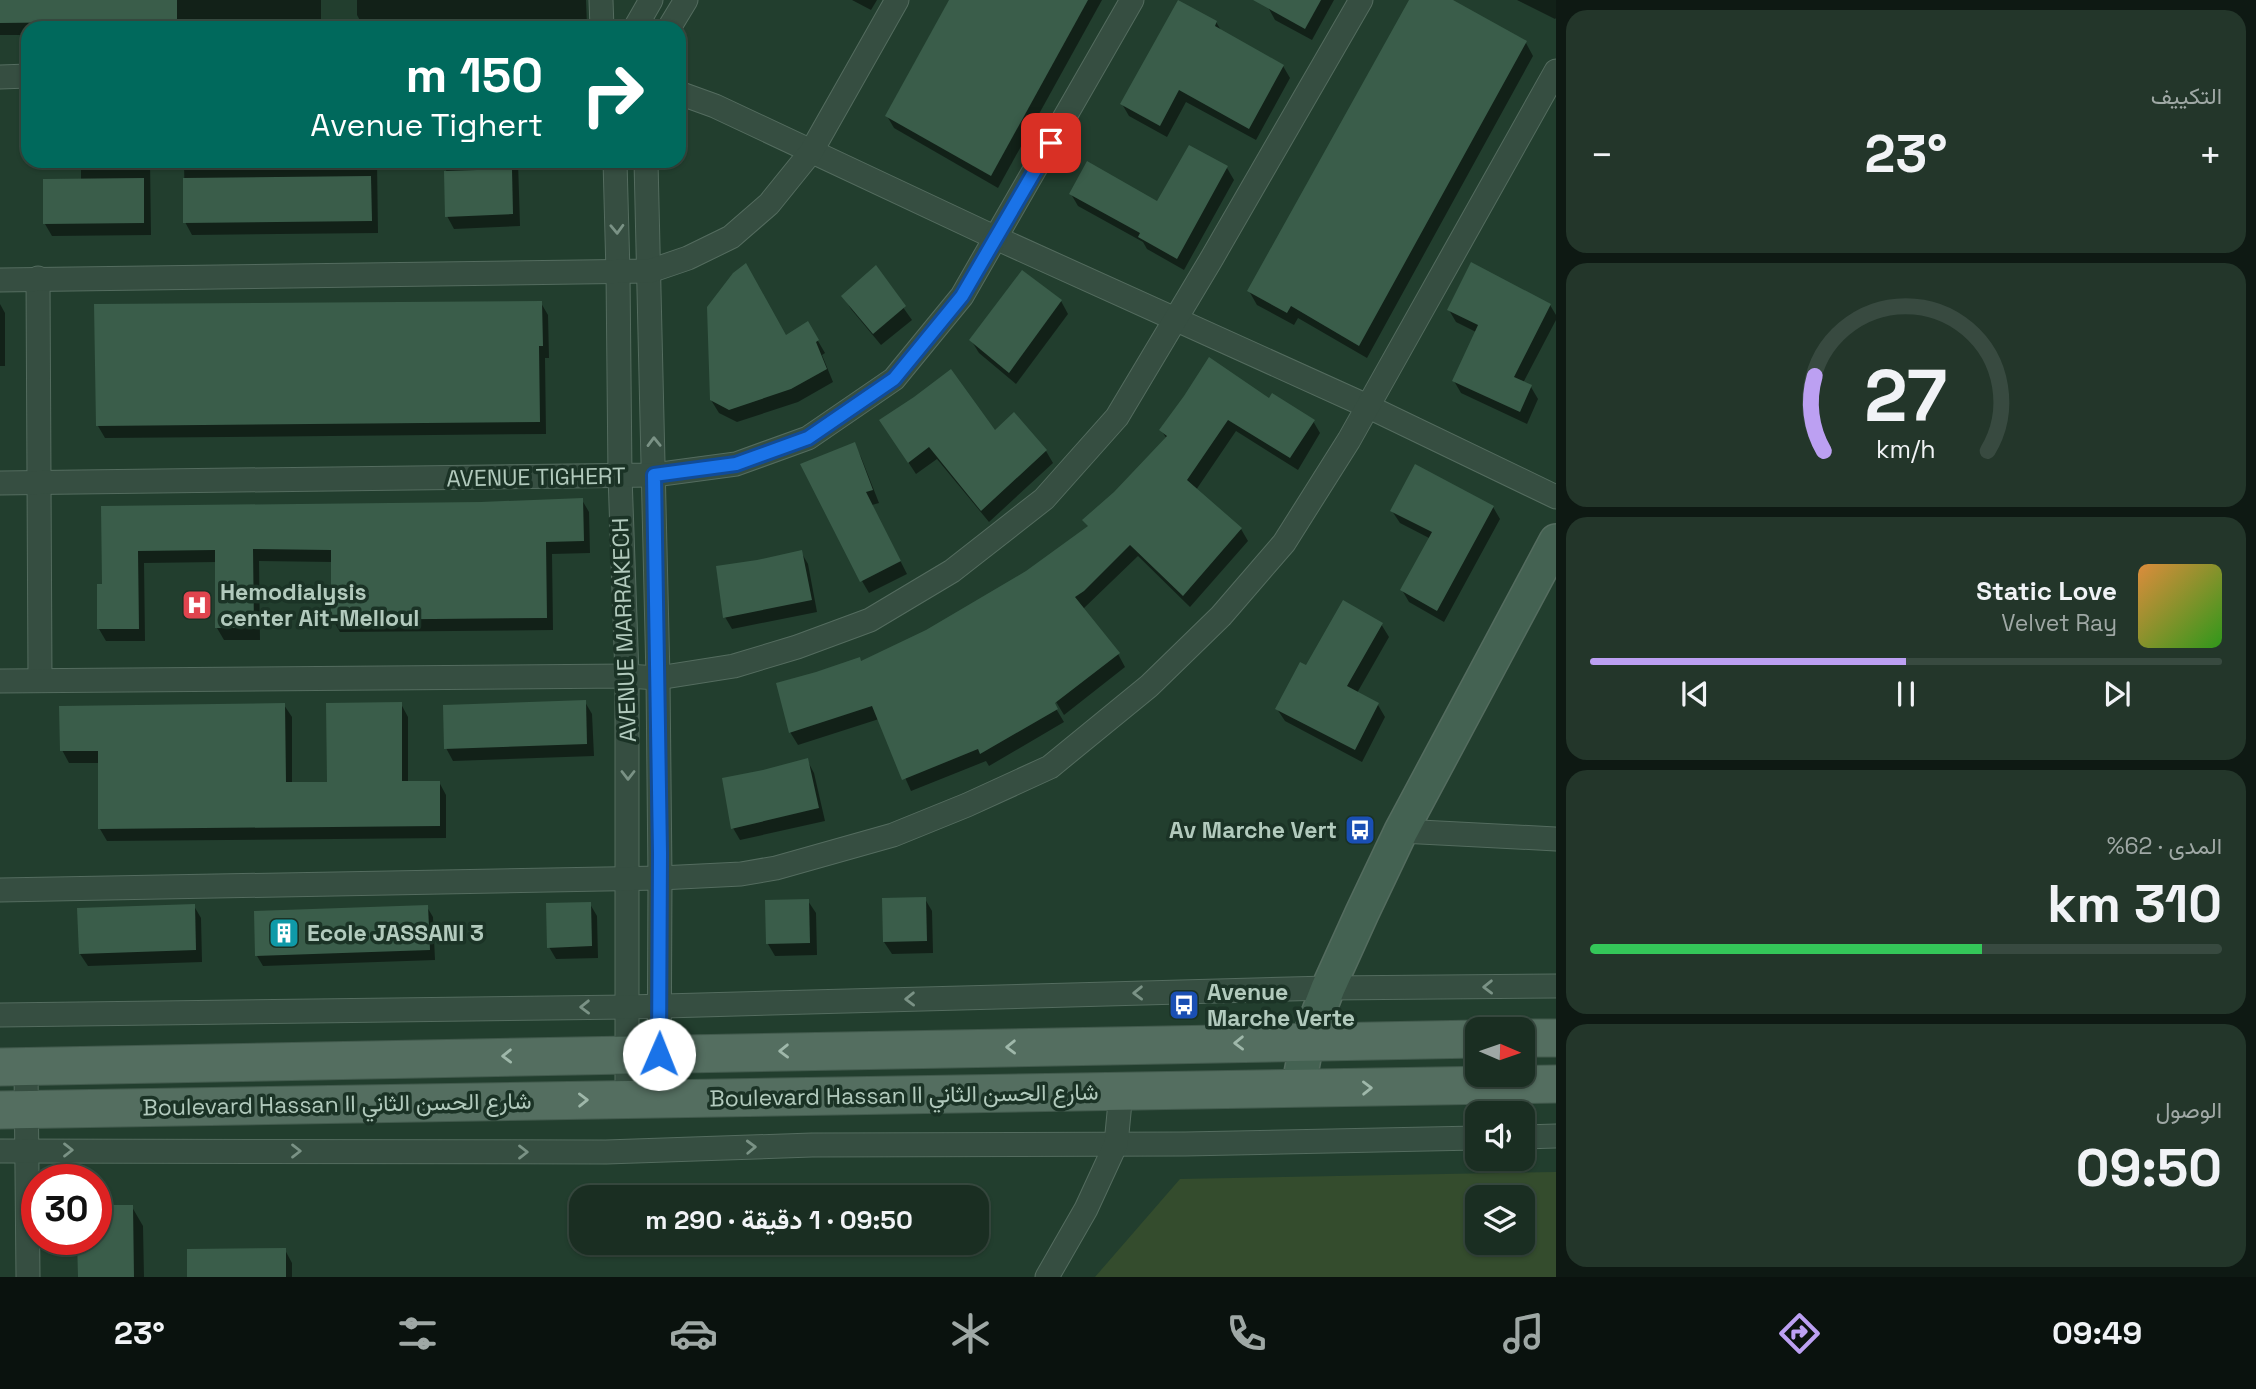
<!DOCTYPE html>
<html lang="ar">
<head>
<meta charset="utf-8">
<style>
  body { margin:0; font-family:"Space Grotesk",Vazirmatn,sans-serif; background:#23362a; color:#f1f3f6; direction:rtl; height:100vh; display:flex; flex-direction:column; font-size:26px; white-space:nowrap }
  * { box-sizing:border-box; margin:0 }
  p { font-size:23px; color:#9fa8a5 }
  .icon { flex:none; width:38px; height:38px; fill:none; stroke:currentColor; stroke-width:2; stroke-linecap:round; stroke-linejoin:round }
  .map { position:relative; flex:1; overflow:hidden; direction:ltr }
  .details { display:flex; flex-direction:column; gap:10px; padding:10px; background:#0e1913; width:700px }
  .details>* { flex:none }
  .banner { position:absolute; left:21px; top:21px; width:665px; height:147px; border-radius:21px; box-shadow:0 2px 5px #0004,0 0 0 2px #384a40; direction:rtl; background:#00695c; color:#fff; overflow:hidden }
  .needle { width:46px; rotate:92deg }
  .tools { position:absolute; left:1465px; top:1017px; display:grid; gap:14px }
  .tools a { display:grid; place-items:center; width:70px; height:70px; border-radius:14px; background:#1a2e22; box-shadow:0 2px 5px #0004,0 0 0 2px #384a40; font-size:35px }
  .speed { position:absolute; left:21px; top:1164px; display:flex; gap:14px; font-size:35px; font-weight:700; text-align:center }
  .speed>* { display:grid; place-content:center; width:91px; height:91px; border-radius:50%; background:#1a2e22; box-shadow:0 2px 5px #0004,0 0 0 2px #384a40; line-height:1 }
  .speed .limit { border:10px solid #d22; background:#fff; color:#111 }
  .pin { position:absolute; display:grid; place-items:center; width:60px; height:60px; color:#fff; margin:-30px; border-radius:14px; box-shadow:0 4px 10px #0006 }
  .me { position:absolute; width:77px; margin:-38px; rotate:1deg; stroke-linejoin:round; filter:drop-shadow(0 0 5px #0008) }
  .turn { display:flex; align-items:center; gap:24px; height:147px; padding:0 28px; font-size:32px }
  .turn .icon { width:91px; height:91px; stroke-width:2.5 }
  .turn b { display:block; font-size:49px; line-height:60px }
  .big { font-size:52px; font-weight:700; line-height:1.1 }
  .details .widget { flex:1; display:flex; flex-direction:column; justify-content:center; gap:10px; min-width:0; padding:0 24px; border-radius:21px; background:#23362a }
  .details .dial { align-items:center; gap:0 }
  .dial svg { height:182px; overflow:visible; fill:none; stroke:#384a40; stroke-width:7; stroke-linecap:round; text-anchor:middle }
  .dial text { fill:#f1f3f6; stroke:none }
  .song { display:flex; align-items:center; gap:21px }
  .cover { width:84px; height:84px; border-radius:10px; background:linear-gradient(135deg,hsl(30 70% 55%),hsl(110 70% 35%)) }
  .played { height:7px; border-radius:4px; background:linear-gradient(90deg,#bca0f2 50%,#384a40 50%) }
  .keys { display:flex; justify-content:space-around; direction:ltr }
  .heat { display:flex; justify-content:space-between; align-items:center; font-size:38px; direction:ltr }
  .charge { height:10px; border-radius:5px; background:linear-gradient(90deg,#34c759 62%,#384a40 0) }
  .trip { position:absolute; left:569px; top:1185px; width:420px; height:70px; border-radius:21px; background:#1a2e22; box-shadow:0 2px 5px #0004,0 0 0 2px #384a40; font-weight:700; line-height:70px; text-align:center; direction:rtl }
  .menu { display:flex; height:112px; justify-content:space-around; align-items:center; background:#0a120e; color:#9fa8a5 }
  .menu .icon { width:49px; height:49px }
  .menu .current { color:#bca0f2 }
  .menu b { font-size:32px; color:#f1f3f6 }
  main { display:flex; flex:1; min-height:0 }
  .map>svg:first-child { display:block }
  .green { fill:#344c2d; fill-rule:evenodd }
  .shadow { fill:#0007 }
  .building { fill:#3a5d4a }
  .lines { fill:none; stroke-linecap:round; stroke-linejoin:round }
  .street-casing { stroke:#546c5f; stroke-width:25 }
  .secondary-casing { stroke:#546c5f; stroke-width:36 }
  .primary-casing { stroke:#425a4d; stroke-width:39 }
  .street { stroke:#364e41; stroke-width:23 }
  .secondary { stroke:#446252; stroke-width:33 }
  .primary { stroke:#546e60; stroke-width:37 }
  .oneway { stroke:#7a9285 }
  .oneway2 { stroke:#9fb8aa }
  .route-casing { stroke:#114b97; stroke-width:18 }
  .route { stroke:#1a73e8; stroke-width:12 }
  .labels { text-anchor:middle; stroke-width:7; stroke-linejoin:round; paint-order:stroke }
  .street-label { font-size:23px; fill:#b2cabd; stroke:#1b3326 }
  .poi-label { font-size:23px; font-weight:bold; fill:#b2cabd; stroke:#1b3326; text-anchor:start }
</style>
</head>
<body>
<main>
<section class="details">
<div class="widget"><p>التكييف</p>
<div class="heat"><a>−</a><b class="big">23°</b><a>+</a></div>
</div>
<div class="widget dial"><svg viewBox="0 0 100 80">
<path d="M14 69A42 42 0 1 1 86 69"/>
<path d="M14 69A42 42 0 0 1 10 36" stroke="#bca0f2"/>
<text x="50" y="56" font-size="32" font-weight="700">27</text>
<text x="50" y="72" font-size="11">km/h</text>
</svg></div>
<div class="widget">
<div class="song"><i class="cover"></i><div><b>Static Love</b><p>Velvet Ray</p></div></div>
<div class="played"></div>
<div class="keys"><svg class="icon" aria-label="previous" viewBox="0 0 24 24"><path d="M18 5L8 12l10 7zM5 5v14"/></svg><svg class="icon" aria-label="pause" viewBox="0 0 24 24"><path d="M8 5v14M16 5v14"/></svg><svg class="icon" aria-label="next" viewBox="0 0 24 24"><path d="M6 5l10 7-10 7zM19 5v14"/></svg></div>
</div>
<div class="widget"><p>المدى · 62%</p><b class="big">310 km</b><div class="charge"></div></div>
<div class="widget"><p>الوصول</p><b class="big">09:50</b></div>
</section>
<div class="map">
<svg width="1556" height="1277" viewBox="0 0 1556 1277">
  <rect width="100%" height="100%" fill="#223e2e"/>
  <path class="green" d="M1556 1172V1277H1095L1180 1179ZM1477 1197H1522V1242H1477Z"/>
  <g class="shadow">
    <polygon points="0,0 321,0 321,28 28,28 28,35 0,35"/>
    <polygon points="357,0 586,0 587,26 364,28 357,15"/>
    <polygon points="852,0 877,0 871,10"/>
    <polygon points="951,0 1102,0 998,188 894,128 887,116"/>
    <polygon points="1272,0 1334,0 1312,40 1275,20 1268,7"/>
    <polygon points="1416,0 1449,0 1526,43 1533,56 1367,358 1298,318 1294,325 1257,305 1249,291"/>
    <polygon points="1517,0 1556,0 1556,18 1555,19"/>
    <polygon points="1216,22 1222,32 1283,66 1290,78 1256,140 1186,102 1167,137 1129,116 1122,104"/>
    <polygon points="81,161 150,161 151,235 52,236 45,224 81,180"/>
    <polygon points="184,161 377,161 378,233 192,235 185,222"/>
    <polygon points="446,161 518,161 520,226 454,229 447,216"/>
    <polygon points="1227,168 1234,180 1184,270 1147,249 1143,242 1078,206 1071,194 1158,203"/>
    <polygon points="875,268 912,320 881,345 851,309 843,296"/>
    <polygon points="1061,301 1068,314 1016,384 979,353 971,340"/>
    <polygon points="541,303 548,315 549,358 545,358 546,434 105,438 98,426"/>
    <polygon points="0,304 5,313 5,366 0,366"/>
    <polygon points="1550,305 1556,315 1556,320 1523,383 1531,387 1538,399 1527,424 1461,393 1454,381 1476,332 1456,322 1449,310"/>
    <polygon points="808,324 825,353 822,355 833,382 798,402 737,422 719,413 711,400 785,337"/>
    <polygon points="1269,400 1313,421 1320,433 1298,470 1236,431 1196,490 1241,529 1248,541 1190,607 1138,556 1083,609 1118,654 1125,667 1064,715 1052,695 1049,697 1064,722 989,766 986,761 911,791 879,719 798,745 790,732 861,663 926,632 1027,573 1089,527 1085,520 1115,493 1167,439 1161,430"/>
    <polygon points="889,433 994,433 1046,451 1053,463 989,522 937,459 916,474"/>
    <polygon points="854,444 861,457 879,503 872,505 907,574 869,593 862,581"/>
    <polygon points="582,500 589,512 590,553 552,554 553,630 340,632 333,620 333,562 259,561 260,640 224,640 217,628 217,562 144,563 145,641 106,641 99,629 104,586 103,507 481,503"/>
    <polygon points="1493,507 1500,519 1444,622 1409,602 1402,590 1431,539 1400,523 1392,511"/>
    <polygon points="801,552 808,564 817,612 732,629 725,617"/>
    <polygon points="1381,624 1389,637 1357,693 1378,705 1385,717 1362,762 1285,721 1277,709 1306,667"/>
    <polygon points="585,702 592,714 594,756 453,761 446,748"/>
    <polygon points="401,704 408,717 408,783 439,782 446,795 446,838 107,841 100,829 100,763 69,763 62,750 284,705 292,717 292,784 328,784"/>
    <polygon points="807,760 814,773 825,821 740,840 733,828"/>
    <polygon points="925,899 932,911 933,953 892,954 884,942"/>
    <polygon points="808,901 816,913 817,955 775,956 768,944"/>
    <polygon points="590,904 597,916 598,958 556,959 549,947"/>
    <polygon points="194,906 201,918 202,962 88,966 80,954"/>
    <polygon points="427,907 433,917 435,960 263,966 257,956"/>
    <polygon points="132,1207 143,1226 144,1277 80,1277 79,1239 96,1239"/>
    <polygon points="285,1250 292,1263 292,1277 189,1277"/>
  </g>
  <g class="building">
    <polygon points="0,0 177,0 177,21 0,23"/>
    <polygon points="949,0 1088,0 991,176 885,116"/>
    <polygon points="1178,0 1217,21 1215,26 1284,65 1249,129 1179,90 1160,126 1120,104"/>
    <polygon points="1253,0 1321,0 1305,29"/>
    <polygon points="1409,0 1453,0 1527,41 1359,346 1291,306 1287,313 1247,291"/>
    <polygon points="1189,145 1228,166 1177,259 1138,237 1140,233 1069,194 1087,161 1157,201"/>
    <polygon points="512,169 513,214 445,217 444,171"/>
    <polygon points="371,176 372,221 183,223 183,178"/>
    <polygon points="144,178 144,223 43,224 43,179"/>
    <polygon points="1471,262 1551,304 1514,377 1532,385 1520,412 1452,381 1478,325 1447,310"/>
    <polygon points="746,263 786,335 808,321 819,340 816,342 827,369 791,389 729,410 710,400 707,307 733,273"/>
    <polygon points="876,265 906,306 873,334 841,296"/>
    <polygon points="1022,270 1062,300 1009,373 969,340"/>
    <polygon points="542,301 543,346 539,346 540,422 96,426 94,304"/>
    <polygon points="1209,357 1269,398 1272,393 1315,420 1290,458 1228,420 1187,480 1242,528 1183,596 1130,545 1084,591 1075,597 1120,653 1055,703 1058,709 980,754 978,749 902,780 872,706 789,733 776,683 816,672 860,657 861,661 926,630 1026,571 1088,526 1082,520 1114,492 1167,436 1159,430 1184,396"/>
    <polygon points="951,369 995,430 1014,412 1047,450 981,511 929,447 908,463 879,420 914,397"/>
    <polygon points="855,442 873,490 866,492 901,561 860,582 800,464"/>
    <polygon points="1415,464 1494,506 1437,611 1400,590 1432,532 1390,511"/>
    <polygon points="583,498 584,541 546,542 547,618 331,620 331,550 253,549 254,628 215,628 215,550 138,551 139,629 97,629 97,584 102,584 101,506 481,502"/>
    <polygon points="802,550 812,600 723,618 716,566 757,560"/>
    <polygon points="1343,600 1383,623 1347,686 1379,703 1355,750 1275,709 1300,662 1306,665"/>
    <polygon points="586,700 587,744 444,749 443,705"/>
    <polygon points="402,702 402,781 440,781 440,826 98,829 98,751 60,751 59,706 285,703 286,782 327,782 326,703"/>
    <polygon points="808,758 819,808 731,829 722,778 763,770"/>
    <polygon points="926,897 927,941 883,942 882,898"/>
    <polygon points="809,899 810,943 766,944 765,900"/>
    <polygon points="591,902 592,946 547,948 546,903"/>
    <polygon points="195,904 196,950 79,954 77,908"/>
    <polygon points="428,905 430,950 255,956 254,911"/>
    <polygon points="96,1205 133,1205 134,1277 78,1277 77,1239 96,1239"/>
    <polygon points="286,1248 286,1277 187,1277 187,1249"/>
  </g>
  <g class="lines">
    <g class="street-casing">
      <g id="street">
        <polyline points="601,0 602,28"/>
        <polyline points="635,28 651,0"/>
        <polyline points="669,28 686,0"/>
        <polyline points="0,77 28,76"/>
        <polyline points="679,93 715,106 996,238 1367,406 1556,497"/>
        <polyline points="615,161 618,273 620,476 627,676 627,1099"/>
        <polyline points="646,161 658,678 660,878 659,1098"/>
        <polyline points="38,278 40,679"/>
        <polyline points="0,280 650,271 688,258 731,237 769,204 811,152 897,0"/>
        <polyline points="0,483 654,475 736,464 808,438 894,379 962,296 1132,0"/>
        <polyline points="0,681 627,676 658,678 734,666 797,647 870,620 952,571 1044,499 1117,417 1212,258 1361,0"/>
        <polyline points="1401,831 1556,839"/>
        <polyline points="0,890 660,878 741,874 776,868 893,835 967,805 1050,767 1149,686 1221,616 1284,543 1349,440 1556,71"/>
        <polyline points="0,1015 628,1007 1328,988 1556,986"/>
        <polyline points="26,1067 28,1277"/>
        <polyline points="1522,1137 1556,1136"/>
        <polyline points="0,1151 606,1152 812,1145 1185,1144 1477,1138"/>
        <polyline points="1047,1277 1086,1209 1116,1144 1121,1092"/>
      </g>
    </g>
    <g class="secondary-casing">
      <polyline id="secondary" points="1298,1089 1307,1042 1328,988 1362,913 1401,831 1556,541"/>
    </g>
    <g class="primary-casing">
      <g id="primary">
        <polyline points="1522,1038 1556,1038"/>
        <polyline points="0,1067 1477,1039"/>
        <polyline points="0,1110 1556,1084"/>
      </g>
    </g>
    <use href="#street" class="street"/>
    <use href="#secondary" class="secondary"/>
    <use href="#primary" class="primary"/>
  </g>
  <defs><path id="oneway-chevron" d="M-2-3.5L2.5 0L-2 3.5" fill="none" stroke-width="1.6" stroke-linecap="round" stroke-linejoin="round" transform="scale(1.75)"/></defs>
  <g class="oneway">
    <use href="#oneway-chevron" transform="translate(617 229) rotate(88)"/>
    <use href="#oneway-chevron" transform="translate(654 442) rotate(-91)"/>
    <use href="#oneway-chevron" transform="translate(628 775) rotate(90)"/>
    <use href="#oneway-chevron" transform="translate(1488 987) rotate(179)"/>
    <use href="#oneway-chevron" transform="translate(1138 993) rotate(179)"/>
    <use href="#oneway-chevron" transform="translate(910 999) rotate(179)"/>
    <use href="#oneway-chevron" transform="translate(585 1007) rotate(179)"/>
    <use href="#oneway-chevron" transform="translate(751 1147) rotate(-2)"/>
    <use href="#oneway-chevron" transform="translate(68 1150)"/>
    <use href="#oneway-chevron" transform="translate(296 1151)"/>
    <use href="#oneway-chevron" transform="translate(523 1152)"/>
  </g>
  <g class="oneway2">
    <use href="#oneway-chevron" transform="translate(1239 1043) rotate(179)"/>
    <use href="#oneway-chevron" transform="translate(1011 1047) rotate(179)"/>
    <use href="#oneway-chevron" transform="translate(784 1051) rotate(179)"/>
    <use href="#oneway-chevron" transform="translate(507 1056) rotate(179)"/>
    <use href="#oneway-chevron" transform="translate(1367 1088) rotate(-1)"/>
    <use href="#oneway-chevron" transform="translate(583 1100) rotate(-1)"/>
  </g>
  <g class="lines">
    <g class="route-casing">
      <polyline id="route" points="659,1054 660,853 654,475 736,464 808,438 894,379 962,296 1051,143"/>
    </g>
    <use href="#route" class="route"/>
  </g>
  <defs>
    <g id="hospital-square" transform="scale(1.575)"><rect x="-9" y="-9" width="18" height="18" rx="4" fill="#e0444e" stroke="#1b3326"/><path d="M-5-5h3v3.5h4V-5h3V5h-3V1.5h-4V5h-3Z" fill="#fff"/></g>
    <g id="bus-square" transform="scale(1.575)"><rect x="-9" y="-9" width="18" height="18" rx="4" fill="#1a4fb4" stroke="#1b3326"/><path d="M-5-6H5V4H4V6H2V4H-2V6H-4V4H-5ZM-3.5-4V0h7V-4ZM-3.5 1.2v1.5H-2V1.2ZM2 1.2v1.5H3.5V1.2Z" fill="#fff"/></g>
    <g id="building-square" transform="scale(1.575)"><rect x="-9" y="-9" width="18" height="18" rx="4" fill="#0f9aa8" stroke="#1b3326"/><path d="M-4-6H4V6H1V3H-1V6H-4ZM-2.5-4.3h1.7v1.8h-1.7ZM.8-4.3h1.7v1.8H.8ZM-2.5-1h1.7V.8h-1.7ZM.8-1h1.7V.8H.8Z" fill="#fff"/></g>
  </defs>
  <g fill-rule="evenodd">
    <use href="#hospital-square" x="197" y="605"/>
    <use href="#bus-square" x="1360" y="830"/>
    <use href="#building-square" x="284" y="933"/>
    <use href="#bus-square" x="1184" y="1005"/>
  </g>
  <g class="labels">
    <g class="street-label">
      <text transform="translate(536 477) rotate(-1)" y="8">AVENUE TIGHERT</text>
      <text transform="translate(624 630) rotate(-92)" y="8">AVENUE MARRAKECH</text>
      <text transform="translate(904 1095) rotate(-1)" y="8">Boulevard Hassan II شارع الحسن الثاني</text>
      <text transform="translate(337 1104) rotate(-1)" y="8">Boulevard Hassan II شارع الحسن الثاني</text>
    </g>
    <g class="poi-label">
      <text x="220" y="600">Hemodialysis<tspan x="220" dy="26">center Ait-Melloul</tspan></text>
      <text x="1337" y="838" text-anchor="end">Av Marche Vert</text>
      <text x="307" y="941">Ecole JASSANI 3</text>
      <text x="1207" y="1000">Avenue<tspan x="1207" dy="26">Marche Verte</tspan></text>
    </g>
  </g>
</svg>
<div class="tools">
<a><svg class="needle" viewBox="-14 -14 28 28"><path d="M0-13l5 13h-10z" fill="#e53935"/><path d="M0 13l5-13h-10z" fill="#9fa8a5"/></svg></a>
<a><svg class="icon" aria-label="sound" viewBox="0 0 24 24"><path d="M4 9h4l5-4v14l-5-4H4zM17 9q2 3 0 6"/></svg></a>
<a><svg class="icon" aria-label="layers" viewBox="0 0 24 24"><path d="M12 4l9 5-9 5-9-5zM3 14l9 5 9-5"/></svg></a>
</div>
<div class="speed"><div class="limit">30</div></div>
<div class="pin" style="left:1051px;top:143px;background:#d93025"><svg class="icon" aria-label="arrive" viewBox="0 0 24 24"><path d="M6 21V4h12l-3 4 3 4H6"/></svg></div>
<svg class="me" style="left:659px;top:1054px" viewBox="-20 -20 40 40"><circle r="19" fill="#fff"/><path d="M0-13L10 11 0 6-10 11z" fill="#1a73e8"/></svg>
<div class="trip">09:50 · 1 دقيقة · 290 m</div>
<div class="banner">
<div class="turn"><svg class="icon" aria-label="right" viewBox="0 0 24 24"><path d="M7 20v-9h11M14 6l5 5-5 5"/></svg><div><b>150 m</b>Avenue Tighert</div></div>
</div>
</div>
</main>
<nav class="menu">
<b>09:49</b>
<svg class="icon current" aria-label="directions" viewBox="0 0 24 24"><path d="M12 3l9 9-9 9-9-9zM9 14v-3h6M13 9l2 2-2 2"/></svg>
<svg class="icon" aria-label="music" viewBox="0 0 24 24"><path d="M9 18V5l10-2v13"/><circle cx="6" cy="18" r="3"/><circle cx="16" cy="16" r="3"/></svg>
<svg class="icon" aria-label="phone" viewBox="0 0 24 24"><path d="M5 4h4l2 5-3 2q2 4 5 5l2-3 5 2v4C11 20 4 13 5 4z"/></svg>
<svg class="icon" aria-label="climate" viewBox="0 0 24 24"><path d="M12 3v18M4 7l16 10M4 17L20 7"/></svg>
<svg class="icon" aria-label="car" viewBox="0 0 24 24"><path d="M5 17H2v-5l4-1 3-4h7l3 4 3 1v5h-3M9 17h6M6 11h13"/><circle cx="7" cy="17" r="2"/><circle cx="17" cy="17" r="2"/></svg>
<svg class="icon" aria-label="filters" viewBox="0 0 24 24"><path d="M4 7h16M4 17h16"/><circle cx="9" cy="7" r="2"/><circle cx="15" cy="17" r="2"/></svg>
<b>23°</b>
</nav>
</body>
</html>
